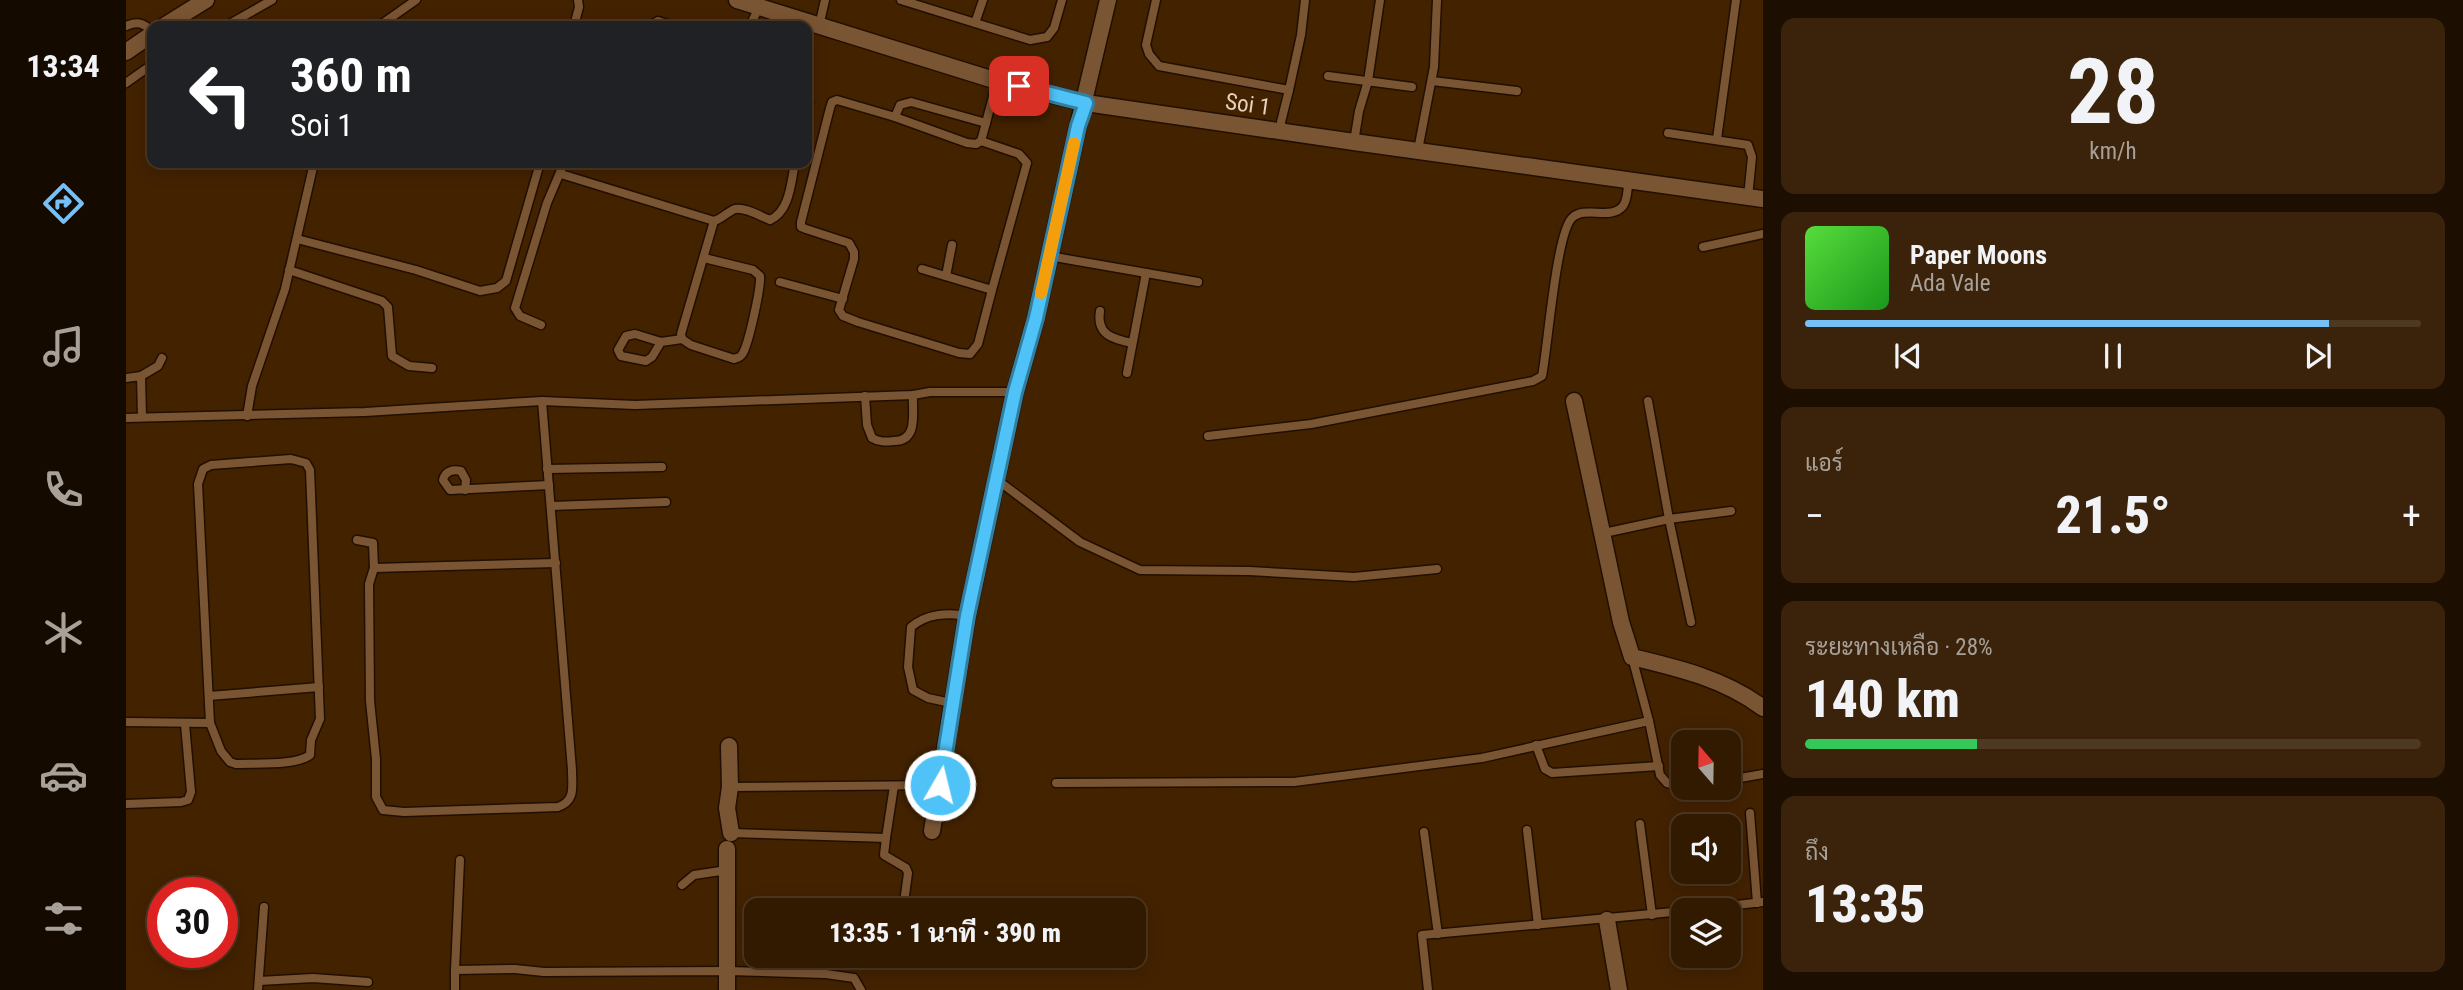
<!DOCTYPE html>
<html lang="th">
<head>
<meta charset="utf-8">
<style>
  body { margin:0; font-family:"Roboto Condensed",Sarabun,sans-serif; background:#3a230a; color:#f1f3f6; height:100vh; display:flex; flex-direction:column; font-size:26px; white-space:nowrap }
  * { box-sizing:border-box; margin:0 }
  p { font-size:23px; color:#a8a199 }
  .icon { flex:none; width:38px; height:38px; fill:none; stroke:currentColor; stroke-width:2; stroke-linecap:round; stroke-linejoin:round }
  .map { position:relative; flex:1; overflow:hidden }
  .side { display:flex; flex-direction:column; gap:18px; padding:18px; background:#1c0e00; width:700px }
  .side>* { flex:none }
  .banner { position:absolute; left:21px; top:21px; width:665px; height:147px; border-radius:14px; box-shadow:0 4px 18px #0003,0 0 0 2px #4d3822; background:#202124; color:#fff; overflow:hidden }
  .needle { width:46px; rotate:340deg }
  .controls { position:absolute; left:1545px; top:730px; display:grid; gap:14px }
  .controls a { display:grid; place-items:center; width:70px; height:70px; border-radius:14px; background:#321a00; box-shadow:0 4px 18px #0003,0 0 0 2px #4d3822; font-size:35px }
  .speed { position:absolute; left:21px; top:877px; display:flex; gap:14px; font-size:35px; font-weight:700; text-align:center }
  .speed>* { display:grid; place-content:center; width:91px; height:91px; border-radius:50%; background:#321a00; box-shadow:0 4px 18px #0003,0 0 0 2px #4d3822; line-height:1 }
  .speed .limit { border:10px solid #d22; background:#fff; color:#111 }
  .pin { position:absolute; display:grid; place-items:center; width:60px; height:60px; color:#fff; margin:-30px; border-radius:14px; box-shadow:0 4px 10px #0006 }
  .me { position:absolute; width:77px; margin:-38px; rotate:8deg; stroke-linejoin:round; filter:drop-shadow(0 0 5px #0008) }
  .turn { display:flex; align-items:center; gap:24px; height:147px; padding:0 28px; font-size:32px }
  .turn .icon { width:91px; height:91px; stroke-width:2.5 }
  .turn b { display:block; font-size:49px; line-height:60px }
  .big { font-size:52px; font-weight:800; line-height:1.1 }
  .side .widget { flex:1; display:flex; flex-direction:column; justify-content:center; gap:10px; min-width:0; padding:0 24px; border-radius:14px; background:#3a230a }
  .side .dial { align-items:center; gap:0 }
  .dial b { font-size:91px; line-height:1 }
  .song { display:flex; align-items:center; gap:21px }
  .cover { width:84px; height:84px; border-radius:10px; background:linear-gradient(135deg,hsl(110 70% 55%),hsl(120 70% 35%)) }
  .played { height:7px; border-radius:4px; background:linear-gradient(90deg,#76c0f7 85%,#4d3822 85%) }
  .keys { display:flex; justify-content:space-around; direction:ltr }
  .heat { display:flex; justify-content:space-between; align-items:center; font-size:38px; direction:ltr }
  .charge { height:10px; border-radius:5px; background:linear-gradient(90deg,#34c759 28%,#4d3822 0) }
  .trip { position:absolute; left:618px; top:898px; width:402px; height:70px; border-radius:14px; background:#321a00; box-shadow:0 4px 18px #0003,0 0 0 2px #4d3822; font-weight:800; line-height:70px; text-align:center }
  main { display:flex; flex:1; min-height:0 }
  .tabs { display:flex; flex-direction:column; width:126px; justify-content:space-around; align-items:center; background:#140a00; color:#a8a199 }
  .tabs .icon { width:49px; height:49px }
  .tabs .current { color:#76c0f7 }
  .tabs b { font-size:32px; color:#f1f3f6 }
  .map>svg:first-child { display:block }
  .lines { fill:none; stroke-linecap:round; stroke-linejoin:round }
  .lane-casing { stroke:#210f01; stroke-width:11 }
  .street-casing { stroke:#210f01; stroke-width:19 }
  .lane { stroke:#7a5534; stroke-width:8 }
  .street { stroke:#7a5534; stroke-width:16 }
  .route-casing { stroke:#337fa1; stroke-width:18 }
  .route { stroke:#4fc3f7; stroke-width:12 }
  .slow { stroke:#f59e0b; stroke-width:12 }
  .labels { text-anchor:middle; stroke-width:7; stroke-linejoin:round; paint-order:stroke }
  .street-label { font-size:23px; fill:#e7d1bf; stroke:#432200 }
</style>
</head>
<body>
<main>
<nav class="tabs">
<b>13:34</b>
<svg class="icon current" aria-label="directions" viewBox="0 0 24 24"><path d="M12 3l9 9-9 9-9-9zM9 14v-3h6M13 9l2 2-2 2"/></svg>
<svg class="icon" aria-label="music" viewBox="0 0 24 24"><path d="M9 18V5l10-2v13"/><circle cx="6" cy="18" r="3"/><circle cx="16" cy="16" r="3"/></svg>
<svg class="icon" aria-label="phone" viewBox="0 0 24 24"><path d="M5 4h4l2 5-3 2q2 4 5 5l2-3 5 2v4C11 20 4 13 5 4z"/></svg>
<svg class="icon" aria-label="climate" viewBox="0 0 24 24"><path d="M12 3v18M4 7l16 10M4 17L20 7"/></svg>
<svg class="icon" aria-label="car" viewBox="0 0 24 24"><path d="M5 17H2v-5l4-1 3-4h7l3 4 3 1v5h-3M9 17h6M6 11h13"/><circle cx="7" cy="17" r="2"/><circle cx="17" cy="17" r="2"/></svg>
<svg class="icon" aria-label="filters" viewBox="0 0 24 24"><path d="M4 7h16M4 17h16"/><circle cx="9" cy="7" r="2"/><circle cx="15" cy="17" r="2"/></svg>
</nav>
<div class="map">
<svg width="1637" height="990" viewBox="0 0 1637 990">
  <rect width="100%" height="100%" fill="#432200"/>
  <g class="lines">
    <g class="lane-casing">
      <g id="lane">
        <polyline points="775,0 904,40 921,37 928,28 936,0"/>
        <polyline points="1030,0 1020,45 1023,54 1033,66 1163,90 1175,35 1179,0"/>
        <polyline points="849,23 857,0"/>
        <path d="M0 26C12 21 17 23 26 31"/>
        <polyline points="100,26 146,0"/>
        <polyline points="253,26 290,0"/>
        <polyline points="448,26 453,7 452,0"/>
        <polyline points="523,26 532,21 548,26"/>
        <polyline points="624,26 633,7"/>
        <polyline points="693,26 699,0"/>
        <polyline points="1202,76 1286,87"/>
        <polyline points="1306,81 1391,91"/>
        <polyline points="0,83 24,66"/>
        <polyline points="681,92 683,102 681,112"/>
        <polygon points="785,102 860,123 855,141 850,144 841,143 769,117 774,105"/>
        <polyline points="769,117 711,100 706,102 704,108 675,222 675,227 680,229 723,243 728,252 728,259 713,310 717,316 732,322 833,353 844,354 852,344 866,290"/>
        <polyline points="860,123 871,81"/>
        <polyline points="1156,132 1155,122 1163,90"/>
        <polyline points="1542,133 1622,145 1626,157 1622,197"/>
        <polyline points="1591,139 1610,0"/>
        <polyline points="1228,142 1233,111 1242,81 1254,0"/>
        <polyline points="1292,150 1308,67 1311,0"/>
        <path d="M435 174 588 221C596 219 601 212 609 209 619 207 634 216 644 220 664 211 665 182 669 163"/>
        <polyline points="171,239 290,270 354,291 371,288 380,281 414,163"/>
        <polyline points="1577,247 1637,234"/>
        <polyline points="923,256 1072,282"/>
        <path d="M578 258 627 270 634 276C635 288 623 342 617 353 614 358 613 357 608 359L565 345 556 339 555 334 588 221"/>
        <polyline points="796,269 866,290 901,163 893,154 855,141"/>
        <polyline points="163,270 256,301 262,307 266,356 283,366 306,368"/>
        <polyline points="820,276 826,245"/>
        <polyline points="654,282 717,299"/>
        <path d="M974 311C970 335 987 339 1006 343"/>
        <polyline points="415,325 394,316 389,308 421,203 438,163"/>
        <polyline points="535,342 526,357 520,361 495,356 492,350 500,336 509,334 535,342 556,339"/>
        <polyline points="1001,373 1020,273"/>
        <polyline points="15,376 32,366 36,358"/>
        <polyline points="0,378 15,376 16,417"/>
        <path d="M739 396 741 425 746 438C753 442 759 442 768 441 793 441 786 412 787 395"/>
        <polyline points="121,416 126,386 159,289 188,163"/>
        <polyline points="0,418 239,412 416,401 509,405 787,395 804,392 889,392"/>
        <path d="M1082 436 1185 424 1407 381 1416 376C1422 346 1430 234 1446 218 1459 205 1485 221 1497 206 1502 200 1501 188 1503 180"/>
        <path d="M165 459 180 463 184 470 194 719 185 740 184 755C169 766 130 763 110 764L104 762 95 751 84 723 72 484 77 469 85 465Z"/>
        <polyline points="421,469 536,467"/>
        <polyline points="870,479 954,542 1014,570 1123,571 1228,577 1311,569"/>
        <path d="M339 490 340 480 335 471C327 469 319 471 317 480L324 490 423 485"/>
        <polyline points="425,506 540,502"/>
        <polyline points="1478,533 1543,519 1522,401"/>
        <polyline points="231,540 247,543 248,568 430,563"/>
        <path d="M248 568 243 584 244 701 250 759V797L257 810 278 812 432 807C450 801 446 786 446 770L416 401"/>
        <polyline points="1565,622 1543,519 1605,511"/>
        <polyline points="1506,657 1523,721"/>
        <polyline points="83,696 193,687"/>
        <path d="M825 703 802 698 787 690 782 667 785 627C800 614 822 612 841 616"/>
        <polyline points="0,722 84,723"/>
        <polyline points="1410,745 1419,769 1426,773 1533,766"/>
        <polyline points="1603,780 1637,774"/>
        <polyline points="930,783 1168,782 1356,758 1523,721 1534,775 1541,783 1558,787"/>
        <polyline points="604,787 814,785"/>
        <polyline points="0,804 55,802 62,800 65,792 59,724"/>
        <polyline points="1624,813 1631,903"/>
        <polyline points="1514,824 1526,915"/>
        <polyline points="1401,830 1412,925"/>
        <polyline points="1298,832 1312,934"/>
        <polyline points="605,833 760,838 768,786"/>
        <polyline points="760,838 758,855 780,868 782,873 777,910"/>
        <polyline points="556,885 568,875 601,870"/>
        <polyline points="1567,910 1637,902"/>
        <polyline points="329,970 334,860"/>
        <polyline points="133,981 187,978 242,982"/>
        <polyline points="132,990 138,907"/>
        <polyline points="329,990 329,970 389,969 418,972 602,971 700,974 728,978 735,990"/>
        <polyline points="1302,990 1296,935 1558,911"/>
      </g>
    </g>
    <g class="street-casing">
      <g id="street">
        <polyline points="611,0 871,81 960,103 1228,142 1637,199"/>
        <polyline points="38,26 80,0"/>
        <polyline points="0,52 26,34"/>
        <path d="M1448 401 1495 622 1506 657C1552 668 1599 679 1637 708"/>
        <polyline points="603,746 604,787 601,808 605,833"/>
        <path d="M806 831 841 616 889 392 910 318 952 126C962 84 972 42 982 0"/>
        <polyline points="601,849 601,990"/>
        <polyline points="1481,920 1493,990"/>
      </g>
    </g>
    <use href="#lane" class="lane"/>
    <use href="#street" class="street"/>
  </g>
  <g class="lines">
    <g class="route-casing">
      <polyline id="route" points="814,785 841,616 889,392 910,318 952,126 960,103 893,86"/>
    </g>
    <use href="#route" class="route"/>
    <polyline class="slow" points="915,293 948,143"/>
  </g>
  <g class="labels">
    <g class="street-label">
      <text transform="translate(1122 104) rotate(8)" y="8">Soi 1</text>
    </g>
  </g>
</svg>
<div class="controls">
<a><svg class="needle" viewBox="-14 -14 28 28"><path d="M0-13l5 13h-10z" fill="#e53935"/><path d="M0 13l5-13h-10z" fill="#a8a199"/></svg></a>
<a><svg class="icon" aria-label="sound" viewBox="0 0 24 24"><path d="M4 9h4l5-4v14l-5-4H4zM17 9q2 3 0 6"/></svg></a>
<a><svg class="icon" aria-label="layers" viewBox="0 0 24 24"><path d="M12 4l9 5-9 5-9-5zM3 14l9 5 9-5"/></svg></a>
</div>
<div class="speed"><div class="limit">30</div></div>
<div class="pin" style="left:893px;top:86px;background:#d93025"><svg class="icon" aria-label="arrive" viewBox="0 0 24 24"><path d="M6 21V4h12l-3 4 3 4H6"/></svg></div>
<svg class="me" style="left:814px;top:785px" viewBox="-20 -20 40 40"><circle r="17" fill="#4fc3f7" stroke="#fff" stroke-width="3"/><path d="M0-11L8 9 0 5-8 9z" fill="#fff"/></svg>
<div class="trip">13:35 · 1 นาที · 390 m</div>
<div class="banner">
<div class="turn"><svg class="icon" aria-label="left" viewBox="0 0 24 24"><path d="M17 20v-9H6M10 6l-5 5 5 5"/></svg><div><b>360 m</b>Soi 1</div></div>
</div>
</div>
<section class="side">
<div class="widget dial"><b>28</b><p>km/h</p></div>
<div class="widget">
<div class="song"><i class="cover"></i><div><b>Paper Moons</b><p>Ada Vale</p></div></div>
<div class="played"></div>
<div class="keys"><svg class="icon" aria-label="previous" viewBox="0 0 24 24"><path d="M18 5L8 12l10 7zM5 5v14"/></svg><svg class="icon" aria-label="pause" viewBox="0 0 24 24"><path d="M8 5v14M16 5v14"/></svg><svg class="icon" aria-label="next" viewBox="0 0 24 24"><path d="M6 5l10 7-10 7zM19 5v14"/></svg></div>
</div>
<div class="widget"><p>แอร์</p>
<div class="heat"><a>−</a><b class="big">21.5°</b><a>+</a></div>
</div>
<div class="widget"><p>ระยะทางเหลือ · 28%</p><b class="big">140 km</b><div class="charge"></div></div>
<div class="widget"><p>ถึง</p><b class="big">13:35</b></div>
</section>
</main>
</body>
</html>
